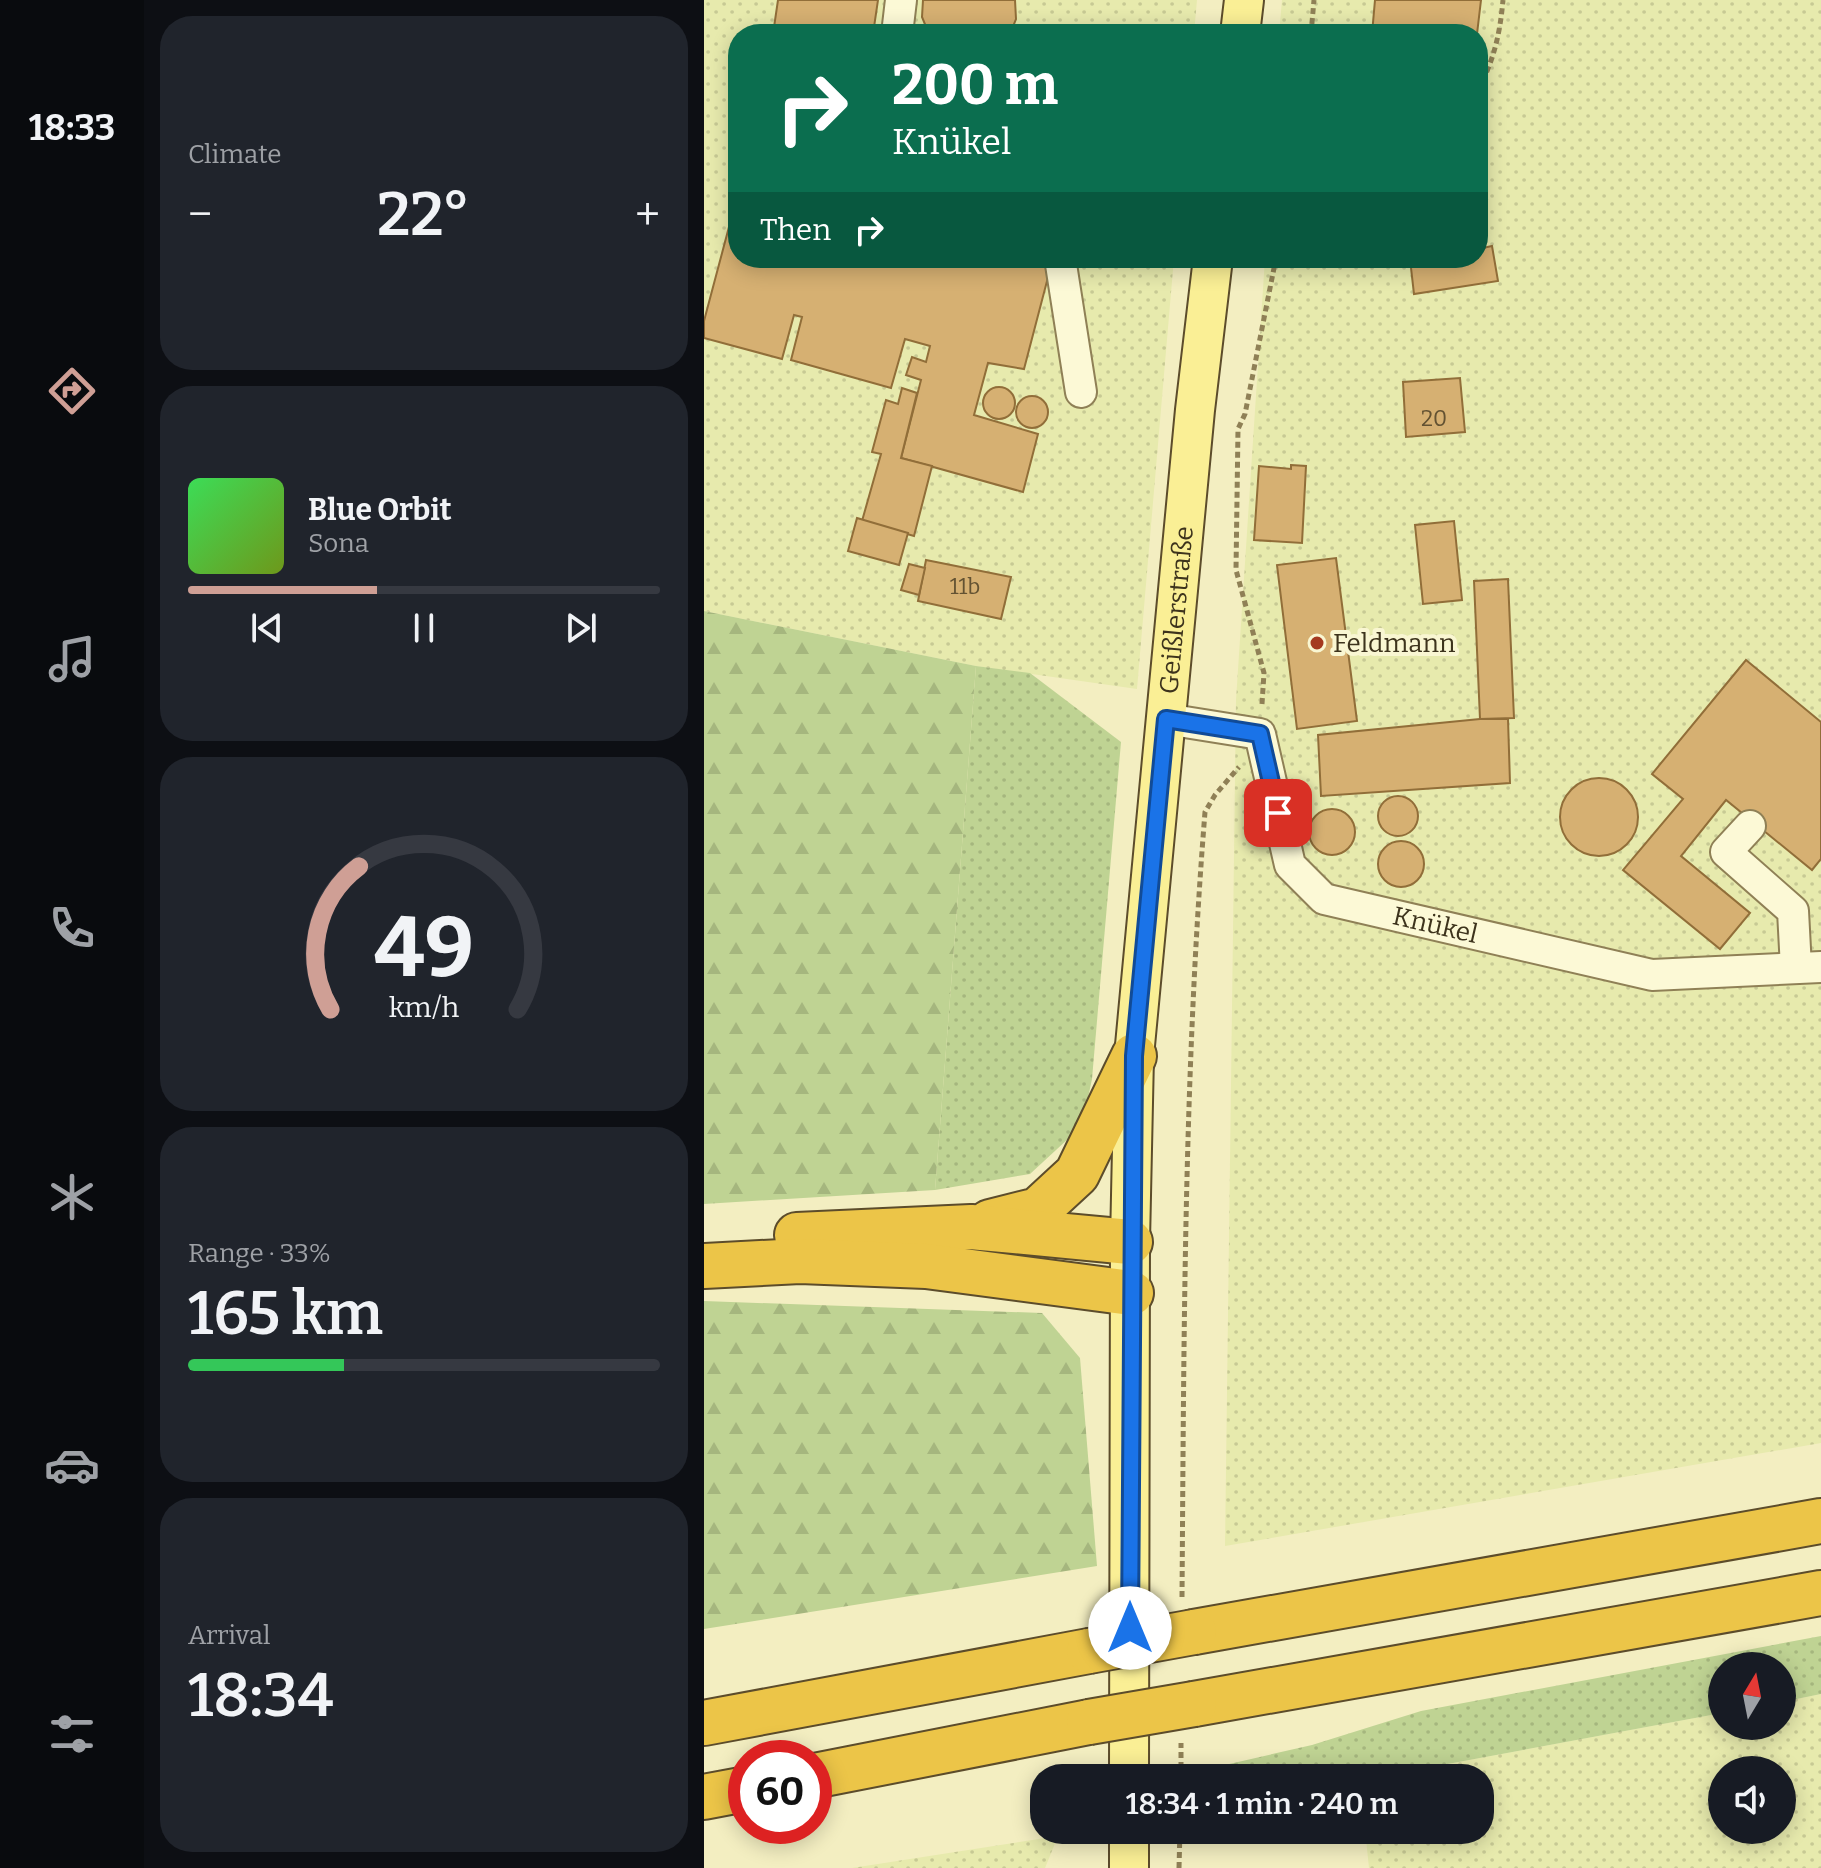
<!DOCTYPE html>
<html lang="en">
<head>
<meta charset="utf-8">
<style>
  body { margin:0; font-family:Bitter,serif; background:#20242c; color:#f1f3f6; height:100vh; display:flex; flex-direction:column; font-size:30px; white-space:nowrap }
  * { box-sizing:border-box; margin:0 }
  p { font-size:26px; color:#9ea1a6 }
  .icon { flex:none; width:44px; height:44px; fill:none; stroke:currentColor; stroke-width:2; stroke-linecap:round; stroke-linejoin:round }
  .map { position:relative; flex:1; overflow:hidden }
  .sheet { display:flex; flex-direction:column; gap:16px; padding:16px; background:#0d0f14; width:560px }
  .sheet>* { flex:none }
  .top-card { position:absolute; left:24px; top:24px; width:760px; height:244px; border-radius:32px; box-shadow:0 4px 20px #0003; background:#0b6e4f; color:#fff; overflow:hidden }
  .needle { width:52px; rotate:10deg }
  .tools { position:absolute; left:1004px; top:1652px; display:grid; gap:16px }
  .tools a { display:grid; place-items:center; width:88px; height:88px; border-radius:50%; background:#171b24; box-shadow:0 4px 20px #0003; font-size:40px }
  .speed { position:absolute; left:24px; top:1740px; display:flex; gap:16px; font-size:40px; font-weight:700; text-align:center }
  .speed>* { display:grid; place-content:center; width:104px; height:104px; border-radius:50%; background:#171b24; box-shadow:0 4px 20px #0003; line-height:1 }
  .speed .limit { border:12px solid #d22; background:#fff; color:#111 }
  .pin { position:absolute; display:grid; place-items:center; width:68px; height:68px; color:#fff; margin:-34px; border-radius:16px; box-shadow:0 4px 12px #0006 }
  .me { position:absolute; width:88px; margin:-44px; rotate:0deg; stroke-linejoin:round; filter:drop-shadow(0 0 6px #0008) }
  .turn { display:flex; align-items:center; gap:28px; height:168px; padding:0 32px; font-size:36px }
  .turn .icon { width:104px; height:104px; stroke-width:2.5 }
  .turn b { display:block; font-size:56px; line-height:68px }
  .then { display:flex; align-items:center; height:76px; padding:0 32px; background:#0003; gap:16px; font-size:30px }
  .big { font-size:60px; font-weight:600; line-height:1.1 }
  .sheet .card { flex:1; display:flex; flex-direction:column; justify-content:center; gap:12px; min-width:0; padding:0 28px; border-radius:32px; background:#20242c }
  .sheet .dial { align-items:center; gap:0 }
  .dial svg { height:208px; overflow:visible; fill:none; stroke:#363941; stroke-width:7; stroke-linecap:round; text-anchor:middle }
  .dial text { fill:#f1f3f6; stroke:none }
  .song { display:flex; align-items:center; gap:24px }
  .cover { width:96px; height:96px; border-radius:12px; background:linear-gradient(135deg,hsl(130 70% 55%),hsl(80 70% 35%)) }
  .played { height:8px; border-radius:4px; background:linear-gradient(90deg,#cf9f95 40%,#363941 40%) }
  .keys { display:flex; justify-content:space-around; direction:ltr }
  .heat { display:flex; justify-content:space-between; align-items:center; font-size:44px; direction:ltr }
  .charge { height:12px; border-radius:6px; background:linear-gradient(90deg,#34c759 33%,#363941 0) }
  .trip { position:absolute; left:326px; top:1764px; width:464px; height:80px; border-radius:32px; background:#171b24; box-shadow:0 4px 20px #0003; font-weight:600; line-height:80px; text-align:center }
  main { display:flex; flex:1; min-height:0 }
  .tabs { display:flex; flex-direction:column; width:144px; justify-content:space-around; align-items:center; background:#090b0e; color:#9ea1a6 }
  .tabs .icon { width:56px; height:56px }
  .tabs .current { color:#cf9f95 }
  .tabs b { font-size:36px; color:#f1f3f6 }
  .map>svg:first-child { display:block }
  .farmland { fill:url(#farmland-dots); fill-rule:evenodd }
  .grass { fill:url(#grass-dots) }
  .forest { fill:url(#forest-firs) }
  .building { fill:#d6b072; stroke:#916e39; stroke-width:2 }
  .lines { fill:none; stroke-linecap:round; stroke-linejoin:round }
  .minor-casing { stroke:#8f8056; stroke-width:34 }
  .major-casing { stroke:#5c4c2b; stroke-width:42 }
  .highway-casing { stroke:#5c4c2b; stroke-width:48 }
  .path { stroke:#8f8056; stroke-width:5; stroke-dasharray:6 4; stroke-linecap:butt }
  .minor { stroke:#fcf9d6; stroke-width:30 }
  .major { stroke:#faef95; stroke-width:38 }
  .highway { stroke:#ecc548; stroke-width:44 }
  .highway-bridge-casing { stroke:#5c4c2b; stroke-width:48; stroke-linecap:butt }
  .highway-bridge { stroke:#ecc548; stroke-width:44 }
  .route-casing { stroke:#114b97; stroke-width:20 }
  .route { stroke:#1a73e8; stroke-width:14 }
  .poi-dot { fill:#a5391f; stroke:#f9f6d2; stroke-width:3 }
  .labels { text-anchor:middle; stroke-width:8; stroke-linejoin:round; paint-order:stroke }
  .number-label { font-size:22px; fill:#635232 }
  .street-label { font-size:26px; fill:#3d331c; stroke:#f9f6d2 }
  .poi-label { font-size:26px; fill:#3d331c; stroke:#f9f6d2; text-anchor:start }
</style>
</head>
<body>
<main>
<nav class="tabs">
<b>18:33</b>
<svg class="icon current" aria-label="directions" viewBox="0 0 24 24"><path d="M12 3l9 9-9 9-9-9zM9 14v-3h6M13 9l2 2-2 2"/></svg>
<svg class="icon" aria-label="music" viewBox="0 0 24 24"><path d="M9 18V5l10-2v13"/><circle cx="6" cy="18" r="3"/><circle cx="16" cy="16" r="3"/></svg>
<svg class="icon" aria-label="phone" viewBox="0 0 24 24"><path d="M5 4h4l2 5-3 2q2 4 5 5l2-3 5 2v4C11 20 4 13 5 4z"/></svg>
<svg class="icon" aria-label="climate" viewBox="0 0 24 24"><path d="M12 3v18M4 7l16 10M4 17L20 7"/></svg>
<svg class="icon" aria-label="car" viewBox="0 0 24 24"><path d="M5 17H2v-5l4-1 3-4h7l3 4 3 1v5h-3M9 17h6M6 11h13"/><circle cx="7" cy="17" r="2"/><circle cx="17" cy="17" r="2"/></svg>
<svg class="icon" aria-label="filters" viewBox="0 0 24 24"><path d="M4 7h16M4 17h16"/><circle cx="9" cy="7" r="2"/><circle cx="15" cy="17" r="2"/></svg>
</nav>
<section class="sheet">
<div class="card"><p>Climate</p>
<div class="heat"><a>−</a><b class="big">22°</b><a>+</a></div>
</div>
<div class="card">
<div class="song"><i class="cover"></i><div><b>Blue Orbit</b><p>Sona</p></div></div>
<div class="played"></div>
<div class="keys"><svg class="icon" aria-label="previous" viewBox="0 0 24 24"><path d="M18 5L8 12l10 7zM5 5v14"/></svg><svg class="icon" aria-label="pause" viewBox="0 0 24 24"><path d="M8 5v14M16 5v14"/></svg><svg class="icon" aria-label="next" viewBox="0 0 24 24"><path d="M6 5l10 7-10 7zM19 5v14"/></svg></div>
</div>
<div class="card dial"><svg viewBox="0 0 100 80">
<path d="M14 69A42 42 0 1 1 86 69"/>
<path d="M14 69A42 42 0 0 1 25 14" stroke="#cf9f95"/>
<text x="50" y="56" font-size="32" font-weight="700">49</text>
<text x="50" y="72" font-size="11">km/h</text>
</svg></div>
<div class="card"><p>Range · 33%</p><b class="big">165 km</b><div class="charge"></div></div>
<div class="card"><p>Arrival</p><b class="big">18:34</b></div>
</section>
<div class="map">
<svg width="1117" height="1868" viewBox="0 0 1117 1868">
  <defs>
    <pattern id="farmland-dots" width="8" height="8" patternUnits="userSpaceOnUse" patternTransform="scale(2)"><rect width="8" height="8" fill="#e7eaad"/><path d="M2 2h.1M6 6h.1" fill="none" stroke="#c7c994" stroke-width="1.8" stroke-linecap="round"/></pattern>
    <pattern id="grass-dots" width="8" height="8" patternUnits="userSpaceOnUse" patternTransform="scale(2)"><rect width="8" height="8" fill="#bfd393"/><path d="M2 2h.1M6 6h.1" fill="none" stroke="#a5b67e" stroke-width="1.8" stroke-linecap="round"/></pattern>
    <pattern id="forest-firs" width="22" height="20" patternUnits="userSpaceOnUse" patternTransform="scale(2)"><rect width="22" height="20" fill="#bfd393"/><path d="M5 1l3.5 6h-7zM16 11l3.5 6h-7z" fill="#a5b67e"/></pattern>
  </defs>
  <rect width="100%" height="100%" fill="#f3eec1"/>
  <g class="farmland">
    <polygon points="0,0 493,0 490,34 34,34 34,258 470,258 433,689 272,666 0,611"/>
    <polygon points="578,0 1117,0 1117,972 968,989 1117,982 1117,1443 521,1546 532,700 561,258 774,258 774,34 575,34"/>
    <path d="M1117 1694V1868H665L661 1830H776V1778H668L1018 1713V1726H1078V1702ZM1018 1770H1078V1830H1018Z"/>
    <polygon points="354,1836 341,1868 148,1868"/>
  </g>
  <g class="grass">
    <polygon points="272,666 326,673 417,742 388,1079 378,1126 326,1174 231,1190"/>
    <polygon points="1117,1636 1117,1694 1078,1702 1078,1666 1018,1666 1018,1713 668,1778 490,1778 490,1772 608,1745 717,1711"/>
  </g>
  <g class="forest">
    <polygon points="0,611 272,666 231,1190 0,1204"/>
    <polygon points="0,1301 338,1313 376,1358 393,1566 0,1629"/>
  </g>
  <g class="building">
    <polygon points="74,0 174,0 169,34 69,34"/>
    <polygon points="219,0 311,0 312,19 306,34 225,34 218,17"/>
    <polygon points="671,0 777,0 773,34 668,34"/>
    <polygon points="774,164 777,164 783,199 774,201"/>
    <polygon points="34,193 34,258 342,258 348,262 320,369 284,363 270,415 334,434 319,492 197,458 217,380 202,375 208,357 222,362 226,346 201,339 187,388 87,360 98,317 90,315 78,359 0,338 0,321"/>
    <polygon points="788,246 794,281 710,294 706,259 774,258 774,249"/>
    <polygon points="756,378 761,432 702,437 699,382"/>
    <circle cx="295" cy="403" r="16"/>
    <polygon points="198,388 213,393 197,458 228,466 210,536 158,521 177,454 168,452 182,400 194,404"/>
    <circle cx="328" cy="412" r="16"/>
    <polygon points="587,465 602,466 598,543 550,540 555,466 587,469"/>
    <polygon points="153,518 204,533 195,565 144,551"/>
    <polygon points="750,521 758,600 719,604 711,525"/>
    <polygon points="632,558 653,721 593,729 573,565"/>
    <polygon points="222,560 307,577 297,619 214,601"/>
    <polygon points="205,564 221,568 215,595 197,590"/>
    <polygon points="804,579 810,718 776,719 770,581"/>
    <polygon points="1042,660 1117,722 1117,859 1108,870 1022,800 977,856 1046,913 1016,949 919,870 979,799 948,774"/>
    <polygon points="776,719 804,719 806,783 617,796 614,735"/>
    <circle cx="895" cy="817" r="39"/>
    <circle cx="694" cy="816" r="20"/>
    <circle cx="628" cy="832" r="23"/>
    <circle cx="697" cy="864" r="23"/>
  </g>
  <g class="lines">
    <g class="minor-casing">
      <g id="minor">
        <polyline points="193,34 197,0"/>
        <polyline points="356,258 377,392"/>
        <path id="s1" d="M462 719 556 734 586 865 620 899 948 975 1117 967"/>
        <polyline points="1046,826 1022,852 1089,911 1092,968"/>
      </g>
    </g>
    <g class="major-casing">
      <g id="major">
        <polyline points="536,34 540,0"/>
        <path id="s2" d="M425 1778 426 1242 430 1056 491 410 509 258"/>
        <polyline points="425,1868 425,1830"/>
      </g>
    </g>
    <g class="highway-casing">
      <g id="highway">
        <polyline points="286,1222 334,1210 373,1174 430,1056"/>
        <polyline points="93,1235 267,1227 426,1242"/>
        <polyline points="0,1266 96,1261 222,1266 427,1293"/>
        <polyline points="490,1632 1117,1521"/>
        <polyline points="490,1704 1117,1593"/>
        <polyline points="0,1723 385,1651"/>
        <polyline points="110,1776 385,1722"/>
        <polyline points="0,1797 42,1789"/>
      </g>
    </g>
    <g class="path">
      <polyline points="607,34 610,0"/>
      <path d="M774 90C790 60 796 34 799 0"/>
      <polyline points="558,704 560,673 532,570 534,429 541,414 572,258"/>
      <path d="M478 1597C480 1335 480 1074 501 812L511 795 535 767"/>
      <polyline points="477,1778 477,1743"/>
      <polyline points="475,1868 476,1830"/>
    </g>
    <use href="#minor" class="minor"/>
    <use href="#major" class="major"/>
    <use href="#highway" class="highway"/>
    <g class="highway-bridge-casing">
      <g id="highway-bridge">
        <polyline points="385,1651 490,1632"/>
        <polyline points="385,1722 490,1704"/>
      </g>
    </g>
    <use href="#highway-bridge" class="highway-bridge"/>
  </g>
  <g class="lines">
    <g class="route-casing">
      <polyline id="route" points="426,1628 430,1056 462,719 556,734 574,813"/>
    </g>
    <use href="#route" class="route"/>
  </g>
  <circle class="poi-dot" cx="613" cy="643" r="8"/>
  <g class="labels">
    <g class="number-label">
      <text x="730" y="426">20</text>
      <text x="261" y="594">11b</text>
    </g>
    <g class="street-label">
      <text dy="9" stroke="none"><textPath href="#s2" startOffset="1170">Geißlerstraße</textPath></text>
      <text dy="9" stroke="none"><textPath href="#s1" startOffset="392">Knükel</textPath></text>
    </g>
    <g class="poi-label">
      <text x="629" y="652">Feldmann</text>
    </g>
  </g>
</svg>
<div class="tools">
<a><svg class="needle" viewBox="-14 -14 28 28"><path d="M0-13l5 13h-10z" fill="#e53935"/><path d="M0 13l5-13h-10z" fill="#9ea1a6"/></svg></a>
<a><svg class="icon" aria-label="sound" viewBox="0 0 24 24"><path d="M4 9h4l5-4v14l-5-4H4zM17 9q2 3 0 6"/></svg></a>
</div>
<div class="speed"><div class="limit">60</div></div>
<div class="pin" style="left:574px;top:813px;background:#d93025"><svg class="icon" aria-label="arrive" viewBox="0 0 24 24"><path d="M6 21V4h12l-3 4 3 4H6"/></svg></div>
<svg class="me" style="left:426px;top:1628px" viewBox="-20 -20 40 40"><circle r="19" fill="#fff"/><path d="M0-13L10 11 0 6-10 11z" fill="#1a73e8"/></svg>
<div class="trip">18:34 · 1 min · 240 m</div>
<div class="top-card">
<div class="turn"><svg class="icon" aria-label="right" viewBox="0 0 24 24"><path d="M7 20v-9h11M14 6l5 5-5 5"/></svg><div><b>200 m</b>Knükel</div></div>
<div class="then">Then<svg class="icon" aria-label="right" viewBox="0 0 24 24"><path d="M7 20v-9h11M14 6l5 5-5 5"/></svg></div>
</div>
</div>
</main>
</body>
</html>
